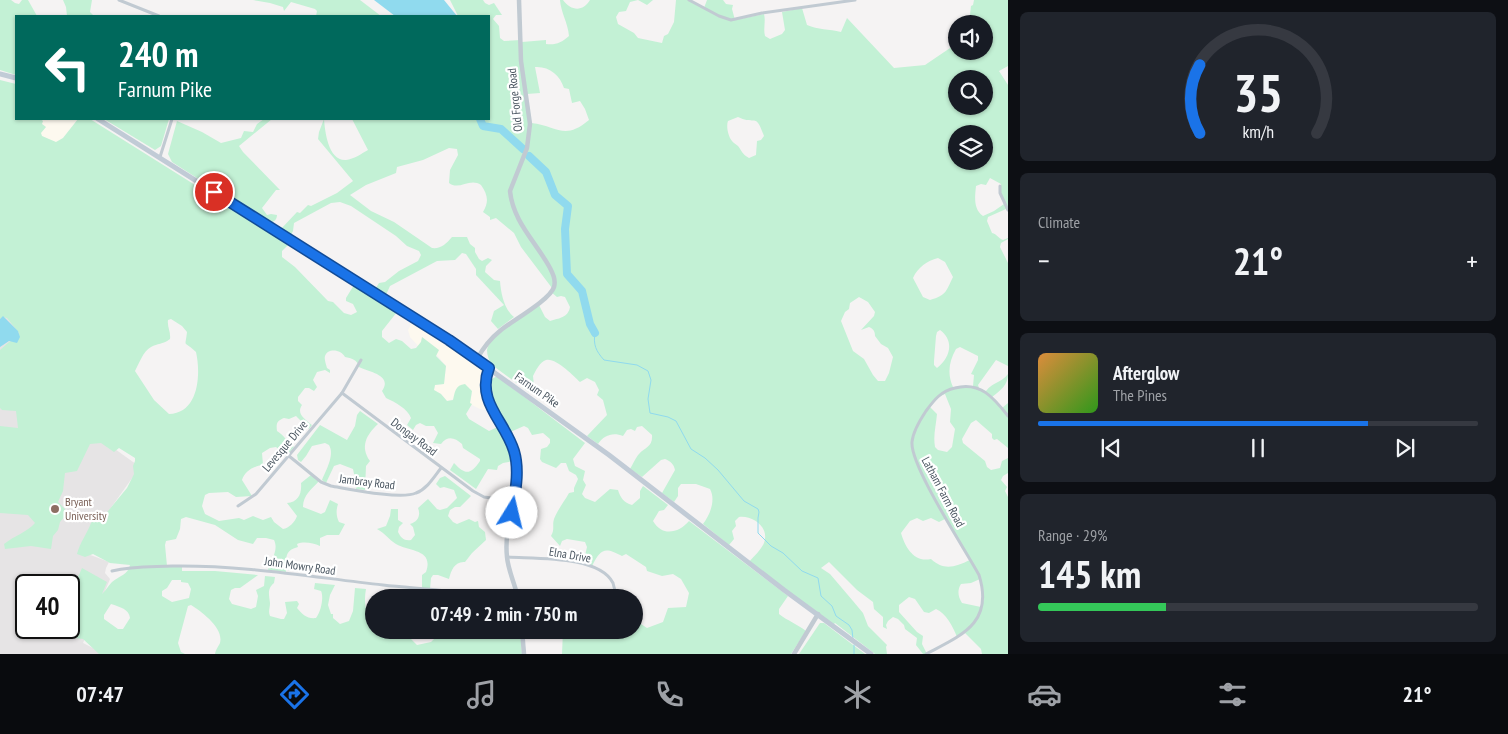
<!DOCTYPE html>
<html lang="en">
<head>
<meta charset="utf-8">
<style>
  body { margin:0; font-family:"PT Sans Narrow",sans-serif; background:#20242c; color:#f1f3f6; height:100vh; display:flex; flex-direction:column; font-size:19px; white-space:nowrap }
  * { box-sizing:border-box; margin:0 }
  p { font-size:16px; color:#9ea1a6 }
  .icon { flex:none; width:28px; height:28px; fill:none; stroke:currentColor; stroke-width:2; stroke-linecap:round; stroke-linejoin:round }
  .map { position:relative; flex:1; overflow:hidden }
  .drawer { display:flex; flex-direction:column; gap:12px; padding:12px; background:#0d0f14; width:500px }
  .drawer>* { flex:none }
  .top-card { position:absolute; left:15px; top:15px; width:475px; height:105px; border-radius:0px; box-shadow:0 1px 4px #0004; background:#00695c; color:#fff; overflow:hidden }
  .fabs { position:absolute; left:948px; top:15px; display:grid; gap:10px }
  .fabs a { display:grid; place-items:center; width:45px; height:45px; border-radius:50%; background:#171b24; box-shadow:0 1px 4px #0004; font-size:25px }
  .speed { position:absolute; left:15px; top:574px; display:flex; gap:10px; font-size:25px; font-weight:700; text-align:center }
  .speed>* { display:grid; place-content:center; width:65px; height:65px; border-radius:50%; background:#171b24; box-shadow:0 1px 4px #0004; line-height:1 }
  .speed .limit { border:2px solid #111; border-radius:8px; background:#fff; color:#111 }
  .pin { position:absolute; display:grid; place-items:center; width:42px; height:42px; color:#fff; margin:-21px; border:2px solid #fff; border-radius:50%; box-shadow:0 1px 5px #0007 }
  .me { position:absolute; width:55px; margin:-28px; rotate:9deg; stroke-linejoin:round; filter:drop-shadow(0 0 4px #0008) }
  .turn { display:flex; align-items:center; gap:18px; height:105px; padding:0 20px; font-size:22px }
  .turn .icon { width:65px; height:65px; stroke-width:2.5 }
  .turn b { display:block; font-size:35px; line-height:42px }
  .big { font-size:38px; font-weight:600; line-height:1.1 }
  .drawer .tile { flex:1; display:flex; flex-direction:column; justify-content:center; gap:8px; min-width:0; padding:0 18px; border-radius:8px; background:#20242c }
  .drawer .dial { align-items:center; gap:0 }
  .dial svg { height:130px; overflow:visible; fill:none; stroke:#363941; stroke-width:7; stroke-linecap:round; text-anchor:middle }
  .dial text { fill:#f1f3f6; stroke:none }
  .song { display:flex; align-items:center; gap:15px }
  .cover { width:60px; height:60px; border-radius:8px; background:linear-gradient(135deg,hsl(30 70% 55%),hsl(110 70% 35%)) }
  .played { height:5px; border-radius:2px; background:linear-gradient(90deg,#1a73e8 75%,#363941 75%) }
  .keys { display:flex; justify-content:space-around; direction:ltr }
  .heat { display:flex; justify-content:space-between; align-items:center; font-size:28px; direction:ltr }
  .charge { height:8px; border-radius:4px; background:linear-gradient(90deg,#34c759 29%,#363941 0) }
  .trip { position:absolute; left:365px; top:589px; width:278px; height:50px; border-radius:25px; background:#171b24; box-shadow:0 1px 4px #0004; font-weight:600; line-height:50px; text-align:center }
  .tabs { display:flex; height:80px; justify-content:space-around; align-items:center; background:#090b0e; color:#9ea1a6 }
  .tabs .icon { width:35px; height:35px }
  .tabs .current { color:#1a73e8 }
  .tabs b { font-size:22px; color:#f1f3f6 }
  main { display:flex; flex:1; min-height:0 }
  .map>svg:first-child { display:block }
  .commercial { fill:#fdf9ef }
  .education { fill:#e6e4e5; fill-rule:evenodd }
  .green { fill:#c3f1d5; fill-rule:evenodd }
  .water { fill:#90daee }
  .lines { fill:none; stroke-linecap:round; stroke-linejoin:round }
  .stream { stroke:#90daee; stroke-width:1 }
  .river { stroke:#90daee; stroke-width:8 }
  .minor { stroke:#c1cad2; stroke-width:3 }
  .tertiary { stroke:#c1cad2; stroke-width:4.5 }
  .secondary { stroke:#c1cbd6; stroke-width:5 }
  .route-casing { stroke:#114b97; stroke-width:12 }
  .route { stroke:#1a73e8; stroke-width:9 }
  .education-dot { fill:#8d6e63; stroke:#fff; stroke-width:2 }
  .labels { text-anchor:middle; stroke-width:4.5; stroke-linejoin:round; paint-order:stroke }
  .street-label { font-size:12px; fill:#4a5661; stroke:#fff }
  .education-label { font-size:12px; fill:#785e54; stroke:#fff; text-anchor:start }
</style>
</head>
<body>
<main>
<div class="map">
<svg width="1008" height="654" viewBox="0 0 1008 654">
  <rect width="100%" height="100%" fill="#f5f3f3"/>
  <g class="commercial">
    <polygon points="40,119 78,119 63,138 56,143 42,136 40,133 46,127 42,124 43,121"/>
    <polygon points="414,318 491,367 493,368 489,378 490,392 493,406 484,410 480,409 470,404 472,393 447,401 441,394 434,390 435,385 444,384 446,366 423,338 418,346 410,337 408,330"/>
  </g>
  <path class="education" d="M27 284 94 434 140 467 80 551 109 562 106 568 105 573 110 579 83 643 105 654H0V314ZM26 585H69V628H26Z"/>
  <g class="green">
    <polygon points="0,0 11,0 15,3 19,4 22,0 28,0 37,16 16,16 16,75 0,70"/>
    <polygon points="63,0 92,0 90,12 94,16 67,16 66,7"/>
    <polygon points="253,0 360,0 381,16 316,16 317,11 315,9 291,2 284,11 283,7 270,3"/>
    <path d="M450 0H483L485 3 489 5 494 3 502 15H496L493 19 499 26 500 38 504 41 521 40 522 42 546 40V44C556 45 561 43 569 36 568 23 561 13 560 0H563C571 11 583 12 590 0H653L647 5 638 0 630 2 626 11 619 12 616 17 618 24 634 33 638 38 662 43 664 36 668 34 674 22 676 0H689L704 8 707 0H723L726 4 733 5 732 9 735 20 764 14C766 22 763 28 765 36L770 39 782 34 785 30 782 12 802 8 807 25C818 30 829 29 841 32L847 18 894 68 925 65 956 44V51H984V24H969L971 6 973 5 974 0H1008V66L999 71 1008 85V211L1006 209 988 217 987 221 992 233C997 234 998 238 1003 240L1008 238V239L1001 243 1000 247 1008 263V366L996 360 978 385 979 388 986 391C993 382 1001 383 1008 374 1008 385 1001 390 992 397L1002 408 1008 403V448L997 439 994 440 992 438V434L976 420 971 423 962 439 963 443 985 461 987 467 991 470 1000 468 1002 461 1008 458V473L1003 476 1001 480 1007 487 1005 491 1008 497V654H982L981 649 965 633 957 637C953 627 946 613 936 609L929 613 924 612 915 599 909 597 899 605V612L917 632 923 636 922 644 927 654H923L916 645 917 638 905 629 904 625 898 619 893 617 888 621 886 625 887 629 883 627V617L874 609 873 602 857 590 829 562 821 568 830 574 853 601 863 613 868 626 887 645 886 647 887 654H875L835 623 833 625 749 562C754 556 761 550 764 543 770 527 752 515 739 517L735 521 736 526 732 531 734 539 729 545 703 524C710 515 716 500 710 489L696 484H681L678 488V496L674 502 662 493 675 470C674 464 670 461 665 459L661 460 642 477 630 469C633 464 636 457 639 454 645 447 653 447 652 435L642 426 637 427 635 431 631 429 627 430 623 436C613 432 604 435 598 444L587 436 607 415 603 400 597 395 599 390 595 382 587 378 580 382C574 376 555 357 546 360 540 362 536 370 533 376L534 386 529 392 492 365C489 361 487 355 487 350 489 335 527 313 539 305L545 317 550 321C559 318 568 318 570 307L565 297 561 296 557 297 551 292 552 288 521 247 514 233 496 218 490 220V217L483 212C489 202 488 195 481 185 470 177 459 191 449 183L450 170 458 155 457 149 449 148 423 160 397 167 396 173 366 185 350 195 371 211 394 222 432 248C441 249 446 244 452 237H467L470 244 475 248V252L479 259 482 261 488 258 492 260 486 266 485 272 494 280 500 281C501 294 504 309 514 317L498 329 491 321 494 311 504 305 476 275V269L466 254 462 253 455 260 437 261 390 286 385 297 374 291 379 283 385 282 399 271 418 261 421 255 419 251 407 246 396 236 351 206 340 202 331 203 294 223 293 231 290 237 280 230 297 212 300 213 308 205 311 206 337 193 353 181 318 139 319 132 324 119C325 131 328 161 346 160 354 159 361 154 368 150L352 119H489V16H458ZM535 67C549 66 560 75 564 88L569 89 572 103 580 101 585 109 589 120C564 141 558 126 531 123L527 94 540 93ZM956 79H984V106H956ZM738 117C756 126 755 111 764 136L761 140 757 141 756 155 749 158C742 154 742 151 738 146 736 144 733 143 732 141 728 136 726 126 728 121ZM956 134H984V161H956ZM990 178 1001 184V195L1004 204 994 211 983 216C973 209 975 196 976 186L981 184 986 185ZM938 258 945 262 953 277C946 291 947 295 930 300L923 297 913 278C918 267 927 261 938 258ZM859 297 868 302 875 312 874 316 861 330 869 327C874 329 875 332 875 336L881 344 888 348 893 357 889 373 885 381H878L873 375 864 359 853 351 841 321 845 312 849 309 850 303ZM940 330C955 341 950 358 937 368L934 365V361L936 336 937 332ZM960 347 978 356V360L971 374 974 375 973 386 953 387C947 374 949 361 956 349ZM945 394 951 409 950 422 955 429 952 447 947 452 938 450 935 447C933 435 936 426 937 414L930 407 940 396ZM917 518 923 521 931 518 939 522 945 519 970 560C955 567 944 571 931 559 914 563 905 547 901 533L910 521ZM980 579 984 599 981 607 962 603C958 597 957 590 961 584L971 583Z"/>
    <path d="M0 80 16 84V119H40L43 121 42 124 46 127 41 133 42 136 56 142 63 138 78 119H90L289 244 282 251V257L295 267 328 301 333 302 344 313 351 315 357 312 353 304 346 301V298L354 285 397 312 382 331V337L389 343 396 339 402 341 411 349 416 348 421 342 422 337 439 350 436 356 446 366 444 384 435 385 434 390 441 394 447 401 453 400C455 392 455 385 465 384L472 391 470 403 472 404 466 414 469 419 489 431 500 426 514 458V461L503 463 498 466 497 470 488 469 476 489 450 470 454 463C466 476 471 474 480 461V459L463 448 462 444C455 438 448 435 441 444L433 443 438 433 434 426H426L420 423 416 425 413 430 407 425 411 418C408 409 395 402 386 398L382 391C393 375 369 372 359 367 358 360 351 358 345 357 342 350 328 347 325 356 324 359 326 364 327 368L330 370V373L325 370 317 372 313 380 317 387 314 391 309 388H305L298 397V401L302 405C296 414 305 419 312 425L309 429 296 416 289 419 284 418C277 421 276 423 277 431 284 435 287 442 294 447L286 456 276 447 270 448 262 453 263 465C254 466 245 471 242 480L252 496 236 497 228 492 209 493 205 495 202 506 205 514 219 521 239 518 244 520 253 516 263 520 271 517 274 522 283 529C289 528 295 522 297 516L287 503C298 502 302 494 301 483L311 475 319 481C312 489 303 495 303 507L321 514 325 512 330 500 338 504C336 510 336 516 339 522L345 524 339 535H327L320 538V546C313 543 304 541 297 544L298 547C283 551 287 558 286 572L268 570C271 560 279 550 274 540L266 538H257L253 544 238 540 215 525 186 517 181 519 180 529 176 539 166 541 165 545 167 566 182 567V571H215L258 575 240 588H235L231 590 229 599 232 604 251 609 256 607 258 596 256 590 264 586 265 576 275 577 274 583C267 589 269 594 270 603 270 608 268 611 270 616L281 619H284L287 613 285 602 297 601 299 604 297 608C303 615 307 619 316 618 321 612 324 597 321 591L314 589 315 583 335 585 330 595 328 605 331 614H333V618L340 624 349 621 353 611 355 588 366 589C364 600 364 614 374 620V630H395L396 636 410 638 417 645 431 642 443 630H520L522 654H215C216 649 218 647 220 643 224 628 202 612 191 605L188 606 178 643 181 652 185 654H99L83 639 68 637 69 605 73 595 71 593 82 568 107 582 102 594C107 589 109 585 112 582 119 576 128 575 130 565L110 563 93 554 85 557 77 554C80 542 87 534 91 523L93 521 99 522 127 488 134 474 133 466 135 461V458L119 448 114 452 101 443 90 444 77 471 65 473 63 491 58 502 65 509 66 515 60 522 58 530 53 536 51 549 31 546 5 549 4 544C14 536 27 532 35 523L28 515 0 513V426L18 428 16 411 2 410 0 408V350L9 342 17 339 19 333 7 318 3 317 0 319ZM171 319 182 326 187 332C185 350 183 339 196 352 201 374 199 413 169 414L154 400 135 371C139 364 143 351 151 347 158 343 162 345 170 339 171 332 167 327 168 320ZM172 580H181V582L188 583 191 589 189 598 172 602 162 596V591L167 588ZM111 604C120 607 129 609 130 618L123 629H118L104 619V615Z"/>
    <polygon points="104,119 169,119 161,146 155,150"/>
    <path d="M264 119H272L239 146 243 152 280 190H276L262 208 267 215 271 214 277 215C277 221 272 223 267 223L172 162 168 154 177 121 202 132 221 143 241 138 244 131 253 132 257 124Z"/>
    <path d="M497 376 585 443 573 459 575 466 585 471 583 480 586 485 582 494 585 498 595 502 610 489 618 490C620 497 624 503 632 505L640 498V491L643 486 668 505 664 510 659 511 653 521C662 537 679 533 689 521L788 596 779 609V614C788 621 797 624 806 631L791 654H562L563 630H610L611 635 614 638 626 637 632 634 637 625 641 624 647 628 663 622 668 608 686 607 689 593 681 579 673 574 662 576 647 571 646 567 626 554 622 556C605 547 601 548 592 566L583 564 587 547 585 542 567 539 562 541 560 546 551 536C555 529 552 526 554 519 558 509 564 502 569 493L574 492V488L578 479 576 475 569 471 566 463H561L556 468 542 462 540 459 541 449 547 447 550 443V439L543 433 532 435 528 428 524 426 508 433C500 416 490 399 492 379Z"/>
    <path d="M360 411 378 424C366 435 360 447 370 461L366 466 365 490 356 489 358 479 354 474 353 469 340 464 334 466 326 483 322 480C326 470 335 455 329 445L325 443 312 446 306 456 301 462 298 460 297 455 320 425 347 440 355 426 357 415Z"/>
    <path d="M445 476 471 496 460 507H455L450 510 448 516 453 522 457 524 469 519 475 522 478 521 479 527 485 532 486 540 472 553 465 562C455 561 451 570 449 579L438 575H433L431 578 430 589H422V575L426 572C434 549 410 552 396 544 389 540 385 533 377 529L386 526 390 516 391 509H398V520L403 523 399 527 398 532C401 538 404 541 411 540L415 535 413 527 410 524C418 522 421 515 418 508L428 499 437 509 440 510 447 508 457 498 454 490 444 487 440 488 436 484 440 478Z"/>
    <polygon points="820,623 824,623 865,654 799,654"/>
  </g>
  <g class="water">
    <polygon points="374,0 444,0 457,16 395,16"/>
    <polygon points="3,316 18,331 20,337 17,343 9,341 0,347 0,319"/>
  </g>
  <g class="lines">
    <g class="stream">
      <path d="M595 333C593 345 596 351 604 360L637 365 648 371 651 380 648 399 650 413 668 417 676 421 691 449 705 458 718 470 744 501 758 509 759 512 758 518V533L771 546 783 553 802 571 818 578 821 596 832 606 836 616 849 625 852 630 853 639"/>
      <polyline points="854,654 854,645"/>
    </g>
    <g class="river">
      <polyline points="480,119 483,126 501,129 523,149"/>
      <polyline points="529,156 546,172 555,195 568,206 565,229 567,274 582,291 590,324 595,333"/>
    </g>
    <g class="minor">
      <polyline points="119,0 159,16"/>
      <polyline points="689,0 719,16 731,20 762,13 855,0"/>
      <polyline points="160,157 172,119"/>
      <polyline points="1000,186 1000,193 1008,210"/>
      <polyline points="342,393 473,491 484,497 514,501"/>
      <path d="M289 456 321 482 331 486C349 489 401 500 416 493 427 489 434 477 441 468"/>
      <polyline points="238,506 256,494 342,393 361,360"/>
      <path d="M507 557C534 559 599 555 613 583 614 587 615 591 616 594"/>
      <path d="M112 571C133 566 151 567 172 566 245 565 311 577 383 585 417 589 452 589 485 598"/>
      <path d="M926 654C962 635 994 623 979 575 965 549 910 466 912 442 913 431 920 420 926 411 934 400 941 391 955 388 980 381 994 398 1008 416"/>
    </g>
    <g class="tertiary">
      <path d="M477 359C483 348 491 338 501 330 512 321 550 300 554 287 556 280 553 274 550 268 536 242 513 222 510 191L527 148 530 124 521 61 519 0"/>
      <path d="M489 368C475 403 507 422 514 453 523 489 503 522 507 557 508 570 515 584 518 598"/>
      <polyline points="522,630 524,654"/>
      <polyline points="794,654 818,614"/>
    </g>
    <g class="secondary">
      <polyline points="0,74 16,78"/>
      <polyline points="98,119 449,340 609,455 784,590 871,654"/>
    </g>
  </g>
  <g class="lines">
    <g class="route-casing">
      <path id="route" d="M214 192 449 340 489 368C476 402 505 421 514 451 520 471 515 493 512 513"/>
    </g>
    <use href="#route" class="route"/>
  </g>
  <circle class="education-dot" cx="55" cy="509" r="5"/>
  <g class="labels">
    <g class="street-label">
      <text transform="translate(515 100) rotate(-96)" y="4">Old Forge Road</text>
      <text transform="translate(537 390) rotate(35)" y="4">Farnum Pike</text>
      <text transform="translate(414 437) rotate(37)" y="4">Dongay Road</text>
      <text transform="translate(285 446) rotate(-50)" y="4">Levesque Drive</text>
      <text transform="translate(367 482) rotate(7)" y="4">Jambray Road</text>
      <text transform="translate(943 492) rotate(62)" y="4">Latham Farm Road</text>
      <text transform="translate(570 555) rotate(10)" y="4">Elna Drive</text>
      <text transform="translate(300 566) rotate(8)" y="4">John Mowry Road</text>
    </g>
    <g class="education-label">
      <text x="65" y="506">Bryant<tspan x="65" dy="14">University</tspan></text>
    </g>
  </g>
</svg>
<div class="fabs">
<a><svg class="icon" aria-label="sound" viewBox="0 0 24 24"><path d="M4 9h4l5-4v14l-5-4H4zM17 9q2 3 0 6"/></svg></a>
<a><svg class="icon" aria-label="search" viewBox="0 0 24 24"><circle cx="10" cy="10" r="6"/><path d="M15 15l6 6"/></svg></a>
<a><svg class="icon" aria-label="layers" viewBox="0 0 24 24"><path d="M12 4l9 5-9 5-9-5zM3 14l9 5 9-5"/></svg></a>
</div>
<div class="speed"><div class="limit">40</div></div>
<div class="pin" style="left:214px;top:192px;background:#d93025"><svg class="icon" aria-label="arrive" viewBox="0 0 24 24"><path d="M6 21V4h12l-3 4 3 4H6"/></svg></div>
<svg class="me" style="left:512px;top:513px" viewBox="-20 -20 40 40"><circle r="19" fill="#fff"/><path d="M0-13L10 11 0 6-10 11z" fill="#1a73e8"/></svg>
<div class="trip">07:49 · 2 min · 750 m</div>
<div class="top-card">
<div class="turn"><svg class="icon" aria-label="left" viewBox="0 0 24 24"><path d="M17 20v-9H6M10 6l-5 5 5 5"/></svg><div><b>240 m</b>Farnum Pike</div></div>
</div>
</div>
<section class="drawer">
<div class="tile dial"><svg viewBox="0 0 100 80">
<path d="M14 69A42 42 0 1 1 86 69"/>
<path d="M14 69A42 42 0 0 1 14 27" stroke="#1a73e8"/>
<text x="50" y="56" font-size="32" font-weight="700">35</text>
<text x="50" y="72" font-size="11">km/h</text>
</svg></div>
<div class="tile"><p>Climate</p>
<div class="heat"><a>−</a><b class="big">21°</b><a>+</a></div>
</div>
<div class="tile">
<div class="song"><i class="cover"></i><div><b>Afterglow</b><p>The Pines</p></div></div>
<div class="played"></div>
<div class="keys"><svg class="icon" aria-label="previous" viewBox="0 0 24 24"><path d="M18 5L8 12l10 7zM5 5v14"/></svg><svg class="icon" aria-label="pause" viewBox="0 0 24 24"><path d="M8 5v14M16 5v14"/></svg><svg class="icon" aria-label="next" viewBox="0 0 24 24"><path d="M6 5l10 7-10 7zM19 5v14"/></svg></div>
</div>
<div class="tile"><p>Range · 29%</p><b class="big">145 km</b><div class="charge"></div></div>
</section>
</main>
<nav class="tabs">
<b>07:47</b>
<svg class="icon current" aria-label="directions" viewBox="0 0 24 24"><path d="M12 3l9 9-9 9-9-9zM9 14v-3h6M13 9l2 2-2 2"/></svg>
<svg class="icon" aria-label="music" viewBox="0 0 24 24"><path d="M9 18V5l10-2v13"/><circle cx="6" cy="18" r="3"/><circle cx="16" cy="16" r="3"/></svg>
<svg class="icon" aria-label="phone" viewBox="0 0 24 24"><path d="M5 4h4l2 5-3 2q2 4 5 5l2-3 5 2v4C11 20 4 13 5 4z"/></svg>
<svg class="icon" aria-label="climate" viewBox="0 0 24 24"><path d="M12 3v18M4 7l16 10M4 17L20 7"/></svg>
<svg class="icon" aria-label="car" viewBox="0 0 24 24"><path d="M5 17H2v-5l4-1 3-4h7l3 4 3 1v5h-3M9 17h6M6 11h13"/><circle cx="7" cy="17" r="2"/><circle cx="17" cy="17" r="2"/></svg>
<svg class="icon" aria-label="filters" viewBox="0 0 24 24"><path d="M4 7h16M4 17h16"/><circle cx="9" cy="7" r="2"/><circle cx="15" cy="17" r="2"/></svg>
<b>21°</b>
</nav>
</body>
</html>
